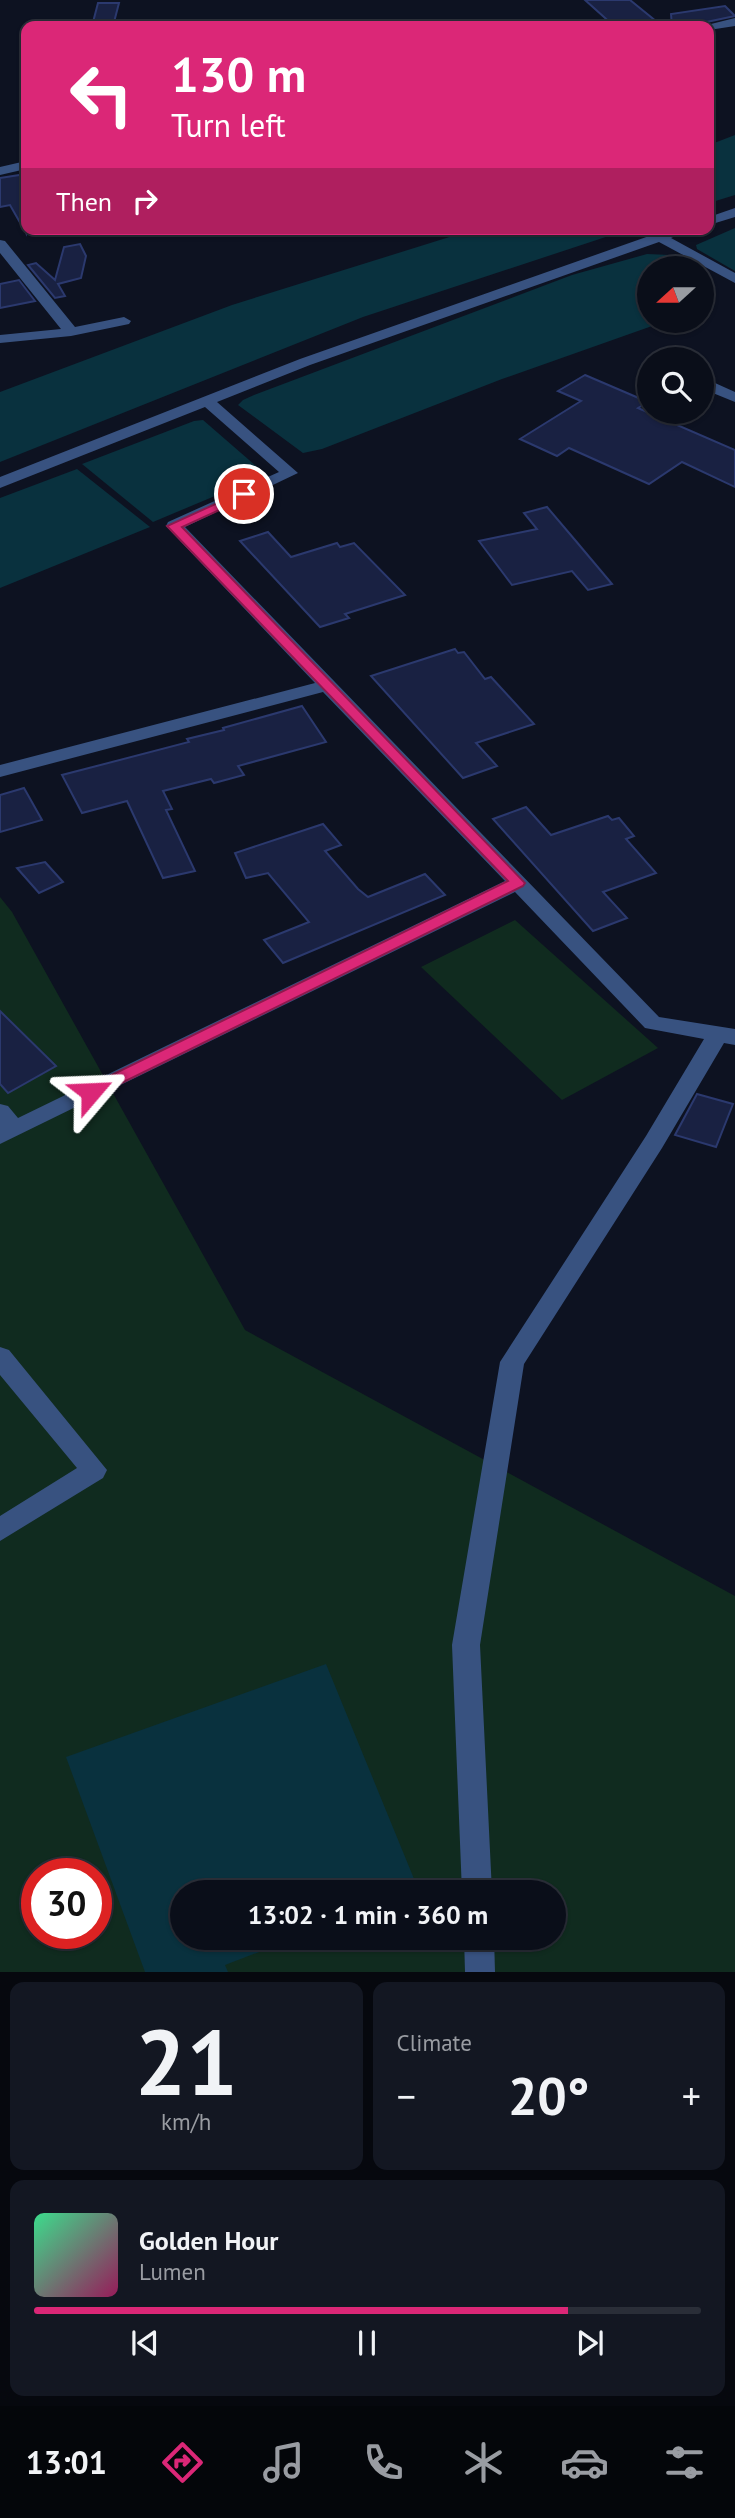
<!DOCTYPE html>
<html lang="en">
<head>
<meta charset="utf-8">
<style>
  body { margin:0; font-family:"PT Sans",sans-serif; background:#131722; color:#f1f3f6; height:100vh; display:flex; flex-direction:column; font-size:26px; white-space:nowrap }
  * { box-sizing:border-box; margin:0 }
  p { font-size:23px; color:#999ca2 }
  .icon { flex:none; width:38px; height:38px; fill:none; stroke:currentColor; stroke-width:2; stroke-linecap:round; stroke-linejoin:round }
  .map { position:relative; height:1972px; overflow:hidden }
  .details { display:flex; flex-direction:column; gap:10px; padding:10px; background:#06080e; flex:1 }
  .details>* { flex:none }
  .top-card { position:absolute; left:21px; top:21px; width:693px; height:214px; border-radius:14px; box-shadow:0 2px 5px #0004,0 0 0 2px #2a2e38; background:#db2777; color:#fff; overflow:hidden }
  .needle { width:46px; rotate:249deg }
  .fabs { position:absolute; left:637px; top:256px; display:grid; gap:14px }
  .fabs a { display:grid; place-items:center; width:77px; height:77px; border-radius:50%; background:#0a0e19; box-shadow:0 2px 5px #0004,0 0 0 2px #2a2e38; font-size:35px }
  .speed { position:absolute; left:21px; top:1858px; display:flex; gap:14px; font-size:35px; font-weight:700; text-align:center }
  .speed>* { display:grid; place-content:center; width:91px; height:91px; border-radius:50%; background:#0a0e19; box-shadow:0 2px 5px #0004,0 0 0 2px #2a2e38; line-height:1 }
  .speed .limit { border:10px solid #d22; background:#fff; color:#111 }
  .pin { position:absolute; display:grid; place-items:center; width:60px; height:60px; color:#fff; margin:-30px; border:4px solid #fff; border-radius:50%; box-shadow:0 2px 7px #0007 }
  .me { position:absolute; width:77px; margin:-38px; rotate:64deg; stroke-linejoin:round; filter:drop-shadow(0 0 5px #0008) }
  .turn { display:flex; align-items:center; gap:24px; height:147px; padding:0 35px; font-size:32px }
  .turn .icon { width:91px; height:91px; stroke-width:2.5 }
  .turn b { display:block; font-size:49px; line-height:60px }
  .then { display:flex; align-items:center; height:66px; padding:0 35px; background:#0003; gap:14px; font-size:26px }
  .big { font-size:52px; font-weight:700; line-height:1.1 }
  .details .tile { flex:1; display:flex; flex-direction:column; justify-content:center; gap:10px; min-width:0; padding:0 24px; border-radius:14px; background:#131722 }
  .details .dial { align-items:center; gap:0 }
  .dial b { font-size:91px; line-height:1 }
  .song { display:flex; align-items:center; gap:21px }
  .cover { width:84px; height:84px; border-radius:10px; background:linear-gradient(135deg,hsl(150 70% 55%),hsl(330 70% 35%)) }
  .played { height:7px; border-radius:4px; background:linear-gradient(90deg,#db2777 80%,#2a2e38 80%) }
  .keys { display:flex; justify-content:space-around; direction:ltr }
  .heat { display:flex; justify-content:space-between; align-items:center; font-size:38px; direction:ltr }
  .details .tiles { flex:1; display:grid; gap:10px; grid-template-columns:1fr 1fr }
  .tile:last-child { grid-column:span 2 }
  .trip { position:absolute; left:170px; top:1880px; width:396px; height:70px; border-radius:35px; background:#0a0e19; box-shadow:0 2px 5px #0004,0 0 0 2px #2a2e38; font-weight:700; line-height:70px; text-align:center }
  .dock { display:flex; height:112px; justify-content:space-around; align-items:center; background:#04060a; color:#999ca2 }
  .dock .icon { width:49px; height:49px }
  .dock .selected { color:#db2777 }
  .dock b { font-size:32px; color:#f1f3f6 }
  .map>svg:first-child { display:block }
  .green { fill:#102b1f; fill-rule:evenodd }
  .water { fill:#09313e }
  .building { fill:#192142; stroke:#2b396e; stroke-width:2 }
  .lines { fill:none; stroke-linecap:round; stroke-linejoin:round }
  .minor { fill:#385280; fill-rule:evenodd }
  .route { fill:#db2777; stroke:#8e194d; stroke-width:2 }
</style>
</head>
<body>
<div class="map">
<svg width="735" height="1972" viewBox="0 0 735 1972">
  <rect width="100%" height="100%" fill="#0d1221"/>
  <g class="green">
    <path d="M0 897 12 912 245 1330 735 1596V1972H0ZM37 1874H96V1934H37ZM182 1892H553V1937H182Z"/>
    <polygon points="515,920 658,1048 562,1100 421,967"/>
  </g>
  <g class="water">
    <polygon points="735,135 735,195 709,203 709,145"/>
    <polygon points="735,228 735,271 697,249 696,245"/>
    <polygon points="475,229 630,229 363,317 0,462 0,392 232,305"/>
    <polygon points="647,254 670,255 691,268 649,268 649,320 669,320 502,379 322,449 303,453 238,405 243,400 254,395 572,275"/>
    <polygon points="203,420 264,473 260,477 153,522 82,464 194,421"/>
    <polygon points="77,469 150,527 0,588 0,498"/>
    <polygon points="326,1664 419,1891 182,1892 182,1937 298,1937 225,1965 228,1972 145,1972 66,1757"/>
  </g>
  <g class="building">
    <polygon points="585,0 630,0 662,26 614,26"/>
    <polygon points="98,3 119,3 113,26 92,26"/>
    <polygon points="725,6 735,16 702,23 700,26 672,26 671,14"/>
    <polygon points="26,174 26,233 10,205 0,207 0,178"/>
    <polygon points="80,244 86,256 81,278 58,284 65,296 55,298 28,265 36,263 55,280 64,247"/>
    <polygon points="19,280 35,301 0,308 0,284"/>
    <polygon points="585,375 648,402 638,408 735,450 735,487 682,462 649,484 569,448 557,456 520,439 581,401 558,391"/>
    <polygon points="547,507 575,540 612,584 588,590 572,571 512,585 479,541 537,529 524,513"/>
    <polygon points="268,532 291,557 337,543 340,547 354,543 405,595 345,614 349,618 320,627 240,541"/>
    <polygon points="455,649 458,653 464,652 485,679 491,677 534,724 476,743 497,766 463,778 371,676"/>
    <polygon points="302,706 326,742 238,766 244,775 214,783 211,779 163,791 172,809 166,810 195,871 163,878 127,801 82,813 62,775 189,742 187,739 224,730 223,728"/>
    <polygon points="24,788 42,820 0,832 0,795"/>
    <polygon points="526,807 551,835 608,816 612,820 619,818 634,836 626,839 656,873 603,892 627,918 593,931 493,819"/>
    <polygon points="323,824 341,845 325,851 358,889 368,897 425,874 445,895 283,963 264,940 309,922 268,873 246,878 235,853"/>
    <polygon points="45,862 63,882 39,893 17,868"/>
    <polygon points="0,1011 56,1066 8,1093 0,1084"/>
    <polygon points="697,1094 733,1104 716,1147 675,1135"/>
  </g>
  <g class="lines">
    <g class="minor">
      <polygon points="735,18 735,26 709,30 709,26 703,26"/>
      <polygon points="26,161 26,169 0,175 0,167"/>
      <polygon points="735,208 735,217 709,225 709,217"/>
      <polygon points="669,229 690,229 671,238 735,273 735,283 659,242 310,365 217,402 298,473 185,527 659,1017 735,1029 735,1045 724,1043 662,1148 524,1364 480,1645 492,1892 462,1892 452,1645 500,1362 646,1136 704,1039 645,1028 515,892 0,1144 0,1104 8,1106 18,1118 505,881 323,692 0,777 0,765 315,683 166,526 168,522 279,472 205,407 0,488 0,477 300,359"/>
      <polygon points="0,240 5,241 75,327 124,317 131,321 129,324 71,336 0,343 0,335 61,329 0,253"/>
      <polygon points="702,368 710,369 715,383 735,392 735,402 703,389"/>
      <polygon points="0,1347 9,1350 107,1470 103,1478 0,1541 0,1516 77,1468 0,1375"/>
      <polygon points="464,1937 494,1937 495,1972 465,1972"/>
    </g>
  </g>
  <polygon class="route" points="244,491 248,492 248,497 182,527 525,883 523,886 91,1098 82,1092 85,1088 508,881 167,526"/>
</svg>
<div class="fabs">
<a><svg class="needle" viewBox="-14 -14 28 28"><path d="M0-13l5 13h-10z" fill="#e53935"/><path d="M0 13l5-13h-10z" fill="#999ca2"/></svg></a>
<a><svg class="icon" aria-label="search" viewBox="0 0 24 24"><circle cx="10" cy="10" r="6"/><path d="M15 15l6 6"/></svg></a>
</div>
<div class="speed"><div class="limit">30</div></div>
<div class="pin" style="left:244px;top:494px;background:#d93025"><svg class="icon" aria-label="arrive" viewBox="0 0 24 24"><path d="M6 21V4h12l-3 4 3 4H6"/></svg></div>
<svg class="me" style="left:91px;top:1092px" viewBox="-20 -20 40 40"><path d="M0-17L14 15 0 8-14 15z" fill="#db2777" stroke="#fff" stroke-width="4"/></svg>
<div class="trip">13:02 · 1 min · 360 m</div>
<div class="top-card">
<div class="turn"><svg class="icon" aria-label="left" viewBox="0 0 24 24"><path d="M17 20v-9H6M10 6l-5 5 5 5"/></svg><div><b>130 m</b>Turn left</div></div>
<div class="then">Then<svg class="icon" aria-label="right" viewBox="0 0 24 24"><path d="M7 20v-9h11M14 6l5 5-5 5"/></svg></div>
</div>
</div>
<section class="details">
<div class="tiles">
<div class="tile dial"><b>21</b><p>km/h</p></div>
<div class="tile"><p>Climate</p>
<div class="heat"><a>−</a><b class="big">20°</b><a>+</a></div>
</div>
<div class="tile">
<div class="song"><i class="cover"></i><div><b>Golden Hour</b><p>Lumen</p></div></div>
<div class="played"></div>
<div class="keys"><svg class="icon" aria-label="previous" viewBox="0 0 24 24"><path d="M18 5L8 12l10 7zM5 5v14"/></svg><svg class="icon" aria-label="pause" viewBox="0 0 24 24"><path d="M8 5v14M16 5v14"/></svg><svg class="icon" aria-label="next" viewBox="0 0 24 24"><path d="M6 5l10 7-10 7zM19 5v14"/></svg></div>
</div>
</div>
</section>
<nav class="dock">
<b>13:01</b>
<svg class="icon selected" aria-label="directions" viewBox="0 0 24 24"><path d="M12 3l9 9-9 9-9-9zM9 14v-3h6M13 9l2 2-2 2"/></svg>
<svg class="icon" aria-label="music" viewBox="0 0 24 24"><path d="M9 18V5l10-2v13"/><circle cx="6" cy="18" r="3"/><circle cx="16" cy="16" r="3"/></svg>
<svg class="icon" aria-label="phone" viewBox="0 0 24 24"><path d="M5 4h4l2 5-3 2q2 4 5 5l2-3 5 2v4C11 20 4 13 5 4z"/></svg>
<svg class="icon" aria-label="climate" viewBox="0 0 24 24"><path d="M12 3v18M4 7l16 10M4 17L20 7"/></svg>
<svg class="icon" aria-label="car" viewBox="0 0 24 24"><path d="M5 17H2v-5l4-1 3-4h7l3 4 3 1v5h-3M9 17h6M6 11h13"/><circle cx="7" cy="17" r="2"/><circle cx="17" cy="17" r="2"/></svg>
<svg class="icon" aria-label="filters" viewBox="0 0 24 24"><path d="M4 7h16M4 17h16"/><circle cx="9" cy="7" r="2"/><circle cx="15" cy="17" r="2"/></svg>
</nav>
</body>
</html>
